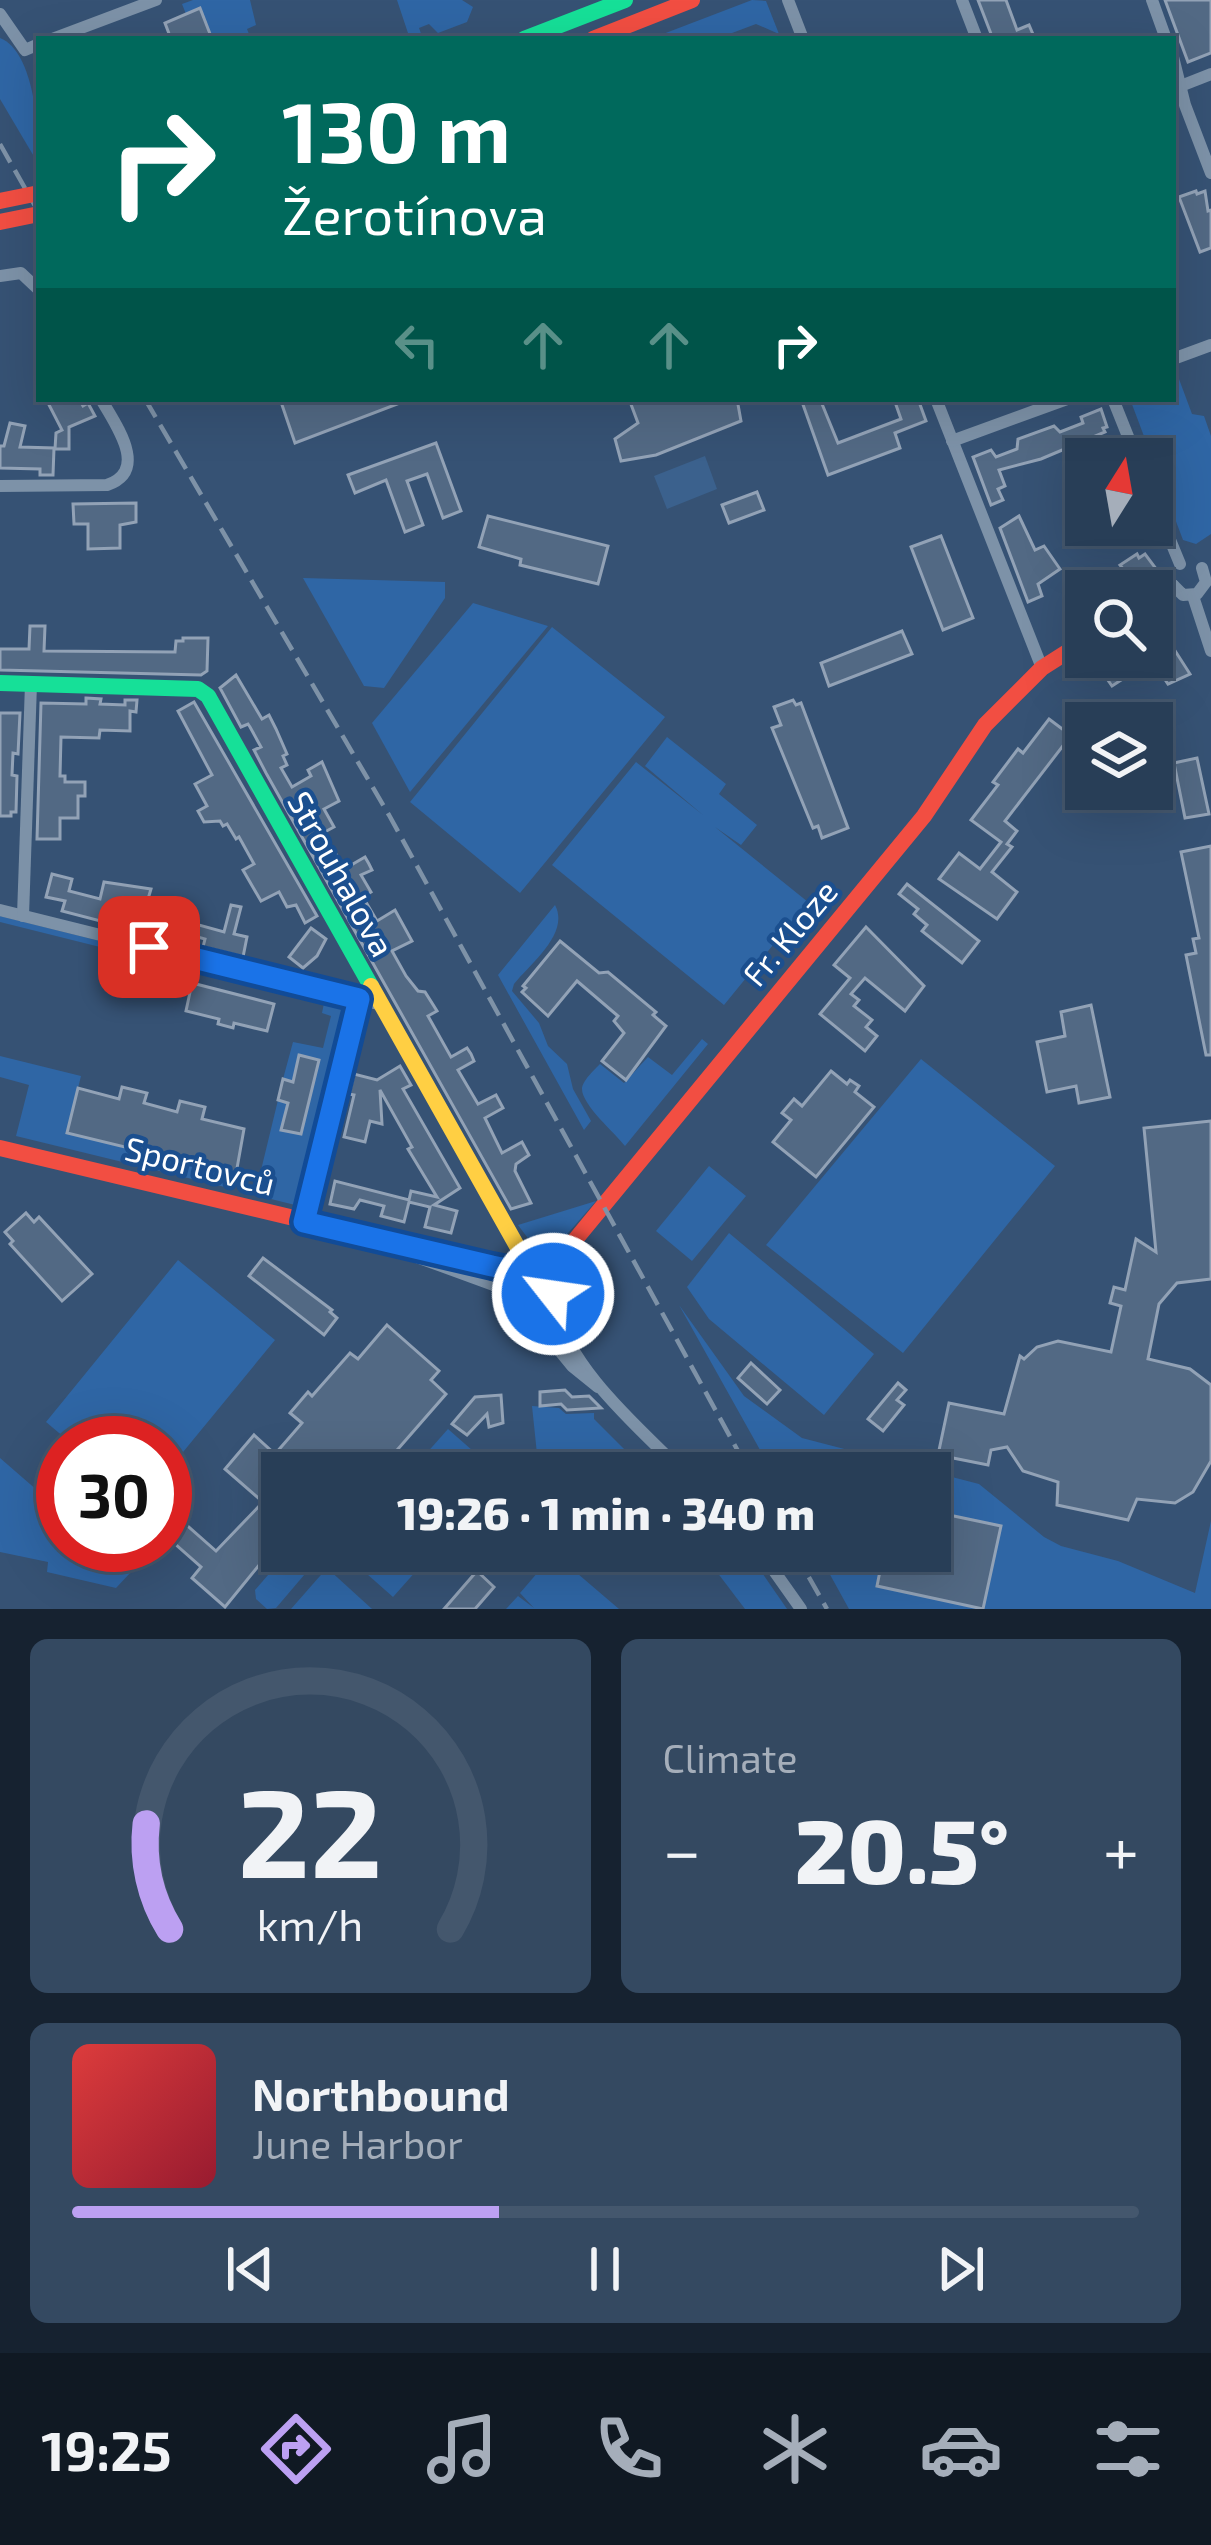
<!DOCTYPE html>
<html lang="en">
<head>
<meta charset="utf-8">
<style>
  body { margin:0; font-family:"Exo 2",sans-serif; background:#344961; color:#f1f3f6; height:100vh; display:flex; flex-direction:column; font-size:45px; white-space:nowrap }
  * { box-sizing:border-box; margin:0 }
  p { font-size:39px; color:#a5aeba }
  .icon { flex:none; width:66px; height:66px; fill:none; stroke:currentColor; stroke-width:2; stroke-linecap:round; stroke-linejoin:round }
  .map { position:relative; height:1609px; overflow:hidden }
  .panel { display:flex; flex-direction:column; gap:30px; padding:30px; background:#162230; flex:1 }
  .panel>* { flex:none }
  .banner { position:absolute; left:36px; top:36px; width:1140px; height:366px; border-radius:0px; box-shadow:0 12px 48px #0002,0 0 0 3px #44576d; background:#00695c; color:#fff; overflow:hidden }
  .needle { width:78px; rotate:11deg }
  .tools { position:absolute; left:1065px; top:438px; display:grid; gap:24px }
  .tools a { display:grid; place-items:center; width:108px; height:108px; border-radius:0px; background:#283e57; box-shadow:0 12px 48px #0002,0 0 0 3px #44576d; font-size:60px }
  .speed { position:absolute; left:36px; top:1416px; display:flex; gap:24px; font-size:60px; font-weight:700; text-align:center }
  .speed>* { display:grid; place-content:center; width:156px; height:156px; border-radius:50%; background:#283e57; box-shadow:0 12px 48px #0002,0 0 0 3px #44576d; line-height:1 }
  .speed .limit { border:18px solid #d22; background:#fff; color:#111 }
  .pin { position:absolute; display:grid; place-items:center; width:102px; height:102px; color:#fff; margin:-51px; border-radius:24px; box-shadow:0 6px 18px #0006 }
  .me { position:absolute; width:132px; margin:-66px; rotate:300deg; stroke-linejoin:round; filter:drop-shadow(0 0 9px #0008) }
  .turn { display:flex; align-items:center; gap:42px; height:252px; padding:0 48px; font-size:54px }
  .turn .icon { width:156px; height:156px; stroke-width:2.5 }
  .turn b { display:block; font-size:84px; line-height:102px }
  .lanes { display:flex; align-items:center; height:114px; padding:0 48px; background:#0003; justify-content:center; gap:60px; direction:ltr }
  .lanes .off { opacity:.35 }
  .big { font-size:90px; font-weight:800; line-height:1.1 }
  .panel .tile { flex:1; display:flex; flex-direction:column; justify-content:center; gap:18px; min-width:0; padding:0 42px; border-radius:18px; background:#344961 }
  .panel .dial { align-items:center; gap:0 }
  .dial svg { height:312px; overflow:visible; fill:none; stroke:#44576d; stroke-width:7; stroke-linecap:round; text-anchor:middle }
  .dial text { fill:#f1f3f6; stroke:none }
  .song { display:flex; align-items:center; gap:36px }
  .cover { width:144px; height:144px; border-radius:18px; background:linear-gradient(135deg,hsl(0 70% 55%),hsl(350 70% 35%)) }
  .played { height:12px; border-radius:6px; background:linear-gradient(90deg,#bca0f2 40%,#44576d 40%) }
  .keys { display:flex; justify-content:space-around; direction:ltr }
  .heat { display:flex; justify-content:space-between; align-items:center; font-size:66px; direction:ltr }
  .panel .tiles { flex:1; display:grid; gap:30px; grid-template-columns:1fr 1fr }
  .tile:last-child { grid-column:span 2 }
  .trip { position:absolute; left:261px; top:1452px; width:690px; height:120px; border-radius:0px; background:#283e57; box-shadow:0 12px 48px #0002,0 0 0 3px #44576d; font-weight:800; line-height:120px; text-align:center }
  .menu { display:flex; height:192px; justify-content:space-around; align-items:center; background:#101923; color:#a5aeba }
  .menu .icon { width:84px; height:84px }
  .menu .active { color:#bca0f2 }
  .menu b { font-size:54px; color:#f1f3f6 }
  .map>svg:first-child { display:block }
  .green { fill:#2f66a5 }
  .water { fill:#3b618d }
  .building { fill:#526984; stroke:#92a2b6; stroke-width:3 }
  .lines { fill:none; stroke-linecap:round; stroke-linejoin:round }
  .street { stroke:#7d92a8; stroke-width:12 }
  .fast { stroke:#16e098; stroke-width:16 }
  .slow { stroke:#ffcf43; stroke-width:16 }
  .jam { stroke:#f24e42; stroke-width:16 }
  .rail { stroke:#7e92a7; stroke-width:4.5; stroke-dasharray:21 9; stroke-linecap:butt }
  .jam-bridge { stroke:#f24e42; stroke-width:16 }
  .route-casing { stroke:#114b97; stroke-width:30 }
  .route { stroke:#1a73e8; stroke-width:21 }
  .labels { text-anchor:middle; stroke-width:9; stroke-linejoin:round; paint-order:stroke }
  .street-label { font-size:33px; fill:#fff; stroke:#1b4f8f }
</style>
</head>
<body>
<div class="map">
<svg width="1211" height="1609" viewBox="0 0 1211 1609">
  <rect width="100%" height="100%" fill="#365274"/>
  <g class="green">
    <polygon points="193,0 250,0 256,25 247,29 251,39 212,39 201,9 186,14 182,4"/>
    <polygon points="397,0 462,0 473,7 467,22 438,33 429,24 419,28 423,39 410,39"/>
    <polygon points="752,0 766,1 779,34 756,24 716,39 650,39"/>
    <path d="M0 38C35 52 39 132 39 165L0 99Z"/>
    <polygon points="1179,379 1192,414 1204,416 1211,436 1211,534 1196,544 1183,540 1130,399 1173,399 1173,381"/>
    <polygon points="303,578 445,582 445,598 384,688 364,686"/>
    <polygon points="473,603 548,626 410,792 372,723"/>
    <polygon points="552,627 665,717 520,893 410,802"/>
    <polygon points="667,737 726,784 719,794 757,825 741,845 715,827 808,902 724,1005 552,865 636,762 703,815 645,766"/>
    <path d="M555 905C570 933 531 963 514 984L512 991 539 1023 548 1046 567 1064 573 1089 591 1121 584 1130 498 975Z"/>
    <polygon points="0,916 348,1003 351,1012 344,1011 295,1205 255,1195 278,1100 288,1103 281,1130 301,1134 319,1060 300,1055 293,1082 283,1079 293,1042 323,1048 331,1016 322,1013 324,1003 0,922"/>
    <path d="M702 1039 708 1044 625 1146C615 1133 582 1105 582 1089 582 1081 595 1069 600 1064L624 1083 648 1057 672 1075Z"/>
    <polygon points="0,1056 81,1076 67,1133 236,1174 233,1189 16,1136 29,1085 0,1077"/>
    <polygon points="921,1059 1055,1166 903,1353 766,1245"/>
    <polygon points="709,1166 746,1196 692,1261 656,1231"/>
    <polygon points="596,1201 555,1248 552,1245 536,1249 518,1225"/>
    <polygon points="729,1233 874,1354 824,1415 709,1319 687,1287"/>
    <polygon points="178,1260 275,1340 165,1474 165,1443 71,1443 46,1422"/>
    <polygon points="679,1305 744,1396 802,1438 979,1484 1044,1537 1061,1546 1118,1561 1195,1593 1211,1521 1211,1609 849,1609 817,1551 930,1551 930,1473 773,1473"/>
    <polygon points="532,1406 559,1408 566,1414 594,1413 594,1419 628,1453 609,1473 539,1473"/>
    <polygon points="448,1429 498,1473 409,1473"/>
    <polygon points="0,1458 38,1491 51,1477 63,1486 63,1545 112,1545 122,1554 118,1560 131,1572 116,1588 47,1572 48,1562 0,1552"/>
    <polygon points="289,1551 322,1554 276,1608 267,1609 256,1599 255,1590"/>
    <polygon points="341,1551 434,1551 393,1597"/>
    <polygon points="701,1551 747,1551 787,1609 745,1609"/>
    <polygon points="557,1556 619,1609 506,1609 518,1596 534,1608 520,1593 545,1564"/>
    <polygon points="327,1568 372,1609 291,1609"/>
  </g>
  <polygon class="water" points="705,456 717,489 667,509 654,476"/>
  <g class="building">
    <polygon points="978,0 1006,0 1017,30 1029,25 1035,39 993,39"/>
    <polygon points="1165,0 1211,0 1211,53 1188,62"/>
    <polygon points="200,8 212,39 171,39 165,23"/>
    <polygon points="1196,191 1197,194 1205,191 1208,211 1211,210 1211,248 1200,252 1179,197"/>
    <polygon points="46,399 79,399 83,406 88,403 95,416 69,427 69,449 55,449 56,433 62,430"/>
    <polygon points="280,399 407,399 408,400 295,443"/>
    <polygon points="629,399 737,399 741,421 656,455 621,461 615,439 638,423"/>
    <polygon points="801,399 820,399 838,443 901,419 895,402 902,399 918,399 926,421 895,433 900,448 828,475"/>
    <polygon points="1101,409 1107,427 1103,428 1105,432 1041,459 999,470 1005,486 998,489 1003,500 991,505 973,457 991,450 996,457 1017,449 1018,439 1054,426 1060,432 1083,423 1081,417"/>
    <polygon points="10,423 25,426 20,447 54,448 53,475 40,475 40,469 0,468 0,446 4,446"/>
    <polygon points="436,443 461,511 443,518 427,474 407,481 423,525 405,532 386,480 355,493 348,475"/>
    <polygon points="757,492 764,510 729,523 722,505"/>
    <polygon points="136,503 136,522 120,525 120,548 88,549 88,524 74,524 73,504"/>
    <polygon points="488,516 608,546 598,584 520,565 521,559 479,547"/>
    <polygon points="1019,516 1035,550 1044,546 1060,569 1038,584 1042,596 1028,602 1000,528"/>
    <polygon points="941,536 973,618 943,630 911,547"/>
    <polygon points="1137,554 1139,558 1145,554 1157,570 1123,591 1114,578 1124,570 1120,565"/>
    <polygon points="30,626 45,626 44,651 175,652 176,641 183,641 183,638 208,638 207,671 201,675 0,670 0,649 29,649"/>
    <polygon points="902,631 912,654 829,686 821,663"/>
    <polygon points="1165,635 1190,674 1168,684 1152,660 1112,686 1105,676 1135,657 1152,657 1152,643"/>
    <polygon points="236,675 262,719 269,715 276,729 287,754 283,756 287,765 281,768 292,787 311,776 308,770 322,762 339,801 324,809 334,827 321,834 346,868 365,857 369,864 372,870 361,875 371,892 363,897 377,921 395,910 412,941 392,951 406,976 418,991 425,992 437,1011 428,1016 451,1057 467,1048 471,1054 474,1061 458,1070 478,1104 496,1095 503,1108 485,1118 502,1153 522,1142 529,1155 516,1164 515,1171 531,1203 511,1209 266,773 254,750 261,747 250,727 248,724 241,727 220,688"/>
    <polygon points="86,698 101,699 100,704 125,705 125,700 137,700 136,712 130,711 130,731 100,730 99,738 61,737 60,776 65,776 65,782 85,782 85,796 78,796 78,818 60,818 60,839 37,839 41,703 86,704"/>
    <polygon points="793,700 796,705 801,703 848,828 822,838 818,826 813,828 772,728 781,725 774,707"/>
    <polygon points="194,702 317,916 305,923 296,905 287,907 279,892 261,901 243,870 254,864 239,837 236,839 227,824 223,826 220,821 204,822 198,811 207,806 195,784 212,775 178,711"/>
    <polygon points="0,713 20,713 18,754 13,753 12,775 17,776 16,812 11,812 11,816 0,816"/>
    <polygon points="1049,719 1069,734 1069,738 1005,821 1017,831 1007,844 1012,847 992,872 1017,892 997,919 939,879 959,853 980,869 1001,842 971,820 998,785 993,782 1018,749 1023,753"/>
    <polygon points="1197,758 1209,814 1185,818 1174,763"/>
    <polygon points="1211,846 1211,1055 1206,1055 1186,955 1196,953 1193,939 1199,938 1181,852"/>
    <polygon points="52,874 72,879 69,891 100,899 104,882 151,889 148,899 169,905 166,916 224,932 231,905 241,907 234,934 247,937 243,957 203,947 205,939 184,933 181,942 62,911 65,901 46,897"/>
    <polygon points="907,884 979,941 962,963 922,931 927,925 914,914 918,909 899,894"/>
    <polygon points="866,927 924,986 905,1011 865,978 851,994 859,1000 854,1006 872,1020 866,1027 877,1036 865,1051 820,1014 850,978 834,965"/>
    <polygon points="311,928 326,939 317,956 303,968 289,957"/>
    <polygon points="560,941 599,973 608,972 656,1012 653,1015 666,1026 626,1080 602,1061 624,1033 614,1021 618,1016 577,981 548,1016 522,992 526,988 523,986"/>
    <polygon points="192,983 274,1004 267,1031 234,1023 233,1028 218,1024 219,1019 186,1011"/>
    <polygon points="1091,1005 1110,1097 1079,1103 1076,1086 1047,1092 1037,1042 1065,1036 1061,1012"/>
    <polygon points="299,1055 319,1060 301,1134 281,1130 288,1103 278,1100 283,1079 293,1082"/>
    <polygon points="400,1066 411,1085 403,1089 460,1188 434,1205 457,1211 451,1233 425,1227 430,1207 409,1202 404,1222 381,1216 384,1206 360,1200 354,1209 330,1204 335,1181 409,1200 411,1191 437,1197 408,1149 412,1147 380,1090 382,1124 370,1121 365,1142 344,1137 354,1095 349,1094 354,1074 377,1080"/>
    <polygon points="831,1071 847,1084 850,1080 859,1086 855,1092 874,1107 816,1177 773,1142 791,1120 782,1113 794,1099 802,1106"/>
    <polygon points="122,1087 147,1093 144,1103 177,1112 180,1101 205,1107 202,1119 244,1129 236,1174 67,1133 78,1088 119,1099"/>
    <polygon points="1211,1121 1211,1279 1177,1283 1159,1304 1148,1359 1190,1369 1211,1385 1211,1461 1193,1492 1175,1503 1137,1499 1128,1520 1057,1505 1058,1482 1023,1471 1007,1447 991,1450 988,1465 938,1455 949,1403 1004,1414 1020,1356 1024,1359 1037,1347 1058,1341 1111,1352 1121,1306 1110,1303 1114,1287 1125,1290 1136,1239 1156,1252 1144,1128"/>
    <polygon points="26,1213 34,1222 39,1217 92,1274 62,1301 10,1244 13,1241 5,1232"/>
    <polygon points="263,1258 332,1310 330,1312 337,1318 324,1335 249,1276"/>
    <polygon points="387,1325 439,1371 431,1380 446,1394 377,1473 282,1473 282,1522 278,1527 282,1537 225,1607 192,1578 201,1567 165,1535 165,1506 216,1551 263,1502 225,1469 254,1435 275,1454 302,1423 290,1413 308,1392 312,1396 350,1353 358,1359"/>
    <polygon points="751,1363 780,1390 767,1404 738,1378"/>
    <polygon points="898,1383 906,1390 897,1400 904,1405 883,1431 868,1419"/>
    <polygon points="565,1390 572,1397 589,1396 601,1408 567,1410 561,1404 540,1406 540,1392"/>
    <polygon points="501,1395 503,1423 489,1427 487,1414 467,1435 452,1424 475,1397"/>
    <polygon points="930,1511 1001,1526 983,1609 877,1586 884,1551 930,1551"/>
    <polygon points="477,1571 494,1587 475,1609 444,1609"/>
  </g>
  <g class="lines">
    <g class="street">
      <polyline points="788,0 803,39"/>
      <polyline points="962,0 977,39"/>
      <polyline points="1152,0 1166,39"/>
      <polyline points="0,14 25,50 39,44"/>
      <polyline points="52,39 156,0"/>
      <polyline points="1173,57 1185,105 1211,173"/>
      <polyline points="1173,89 1211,74"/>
      <polyline points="0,276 21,273 39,290"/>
      <polyline points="1173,359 1211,345"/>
      <polyline points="936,399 1042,668"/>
      <polyline points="1113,399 1137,459"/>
      <polyline points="952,441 1067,399"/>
      <path d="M0 486 107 485C150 470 115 424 101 399"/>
      <polyline points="1152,496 1180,564"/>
      <polyline points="1173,585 1183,595 1197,594 1206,582 1202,568"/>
      <polyline points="1193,596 1211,651"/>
      <polyline points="1152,598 1173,585"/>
      <polyline points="0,910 378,1004"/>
      <polyline points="23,916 31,684"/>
      <polyline points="304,1222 359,999"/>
      <polyline points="414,1256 502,1288"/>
      <path d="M551 1301C573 1373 633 1422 684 1473"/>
      <path d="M531 1316 547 1307 553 1287 540 1268C525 1262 513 1266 504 1280L505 1304 517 1313 531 1316 572 1366 598 1387"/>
      <polyline points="760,1551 801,1609"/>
    </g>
    <g class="fast">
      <polyline points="524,39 625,0"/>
      <polyline points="0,683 198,689 208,696 371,986"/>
    </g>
    <polyline class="slow" points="371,986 522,1255 524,1265"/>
    <g class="jam">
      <polyline points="593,39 692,0"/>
      <polyline points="0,222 39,214"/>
      <polyline points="0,1148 512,1270"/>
      <polyline points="547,1274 924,816 985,725 1042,668 1086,640"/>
    </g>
    <g class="rail">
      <polyline points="0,144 39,213"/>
      <polyline points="145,399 389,815 750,1473"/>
      <polyline points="794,1551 827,1609"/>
    </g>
    <polyline class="jam-bridge" points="0,201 39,193"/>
  </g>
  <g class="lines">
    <g class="route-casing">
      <polyline id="route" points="149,947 359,999 304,1222 492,1266 512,1270 532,1265 547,1274 553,1294"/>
    </g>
    <use href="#route" class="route"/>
  </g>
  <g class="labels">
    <g class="street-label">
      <text transform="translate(341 874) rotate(61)" y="12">Strouhalova</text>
      <text transform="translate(790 933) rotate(-50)" y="12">Fr. Kloze</text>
      <text transform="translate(200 1166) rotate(14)" y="12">Sportovců</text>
    </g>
  </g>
</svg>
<div class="tools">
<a><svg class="needle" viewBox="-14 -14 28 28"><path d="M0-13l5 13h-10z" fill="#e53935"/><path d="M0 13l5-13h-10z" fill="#a5aeba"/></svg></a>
<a><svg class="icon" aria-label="search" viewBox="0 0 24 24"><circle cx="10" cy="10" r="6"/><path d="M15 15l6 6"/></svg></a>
<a><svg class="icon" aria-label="layers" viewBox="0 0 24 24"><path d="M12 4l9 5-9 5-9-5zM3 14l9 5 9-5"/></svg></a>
</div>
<div class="speed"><div class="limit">30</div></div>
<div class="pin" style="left:149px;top:947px;background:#d93025"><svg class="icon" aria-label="arrive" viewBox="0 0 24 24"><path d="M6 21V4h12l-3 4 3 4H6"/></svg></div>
<svg class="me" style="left:553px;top:1294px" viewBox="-20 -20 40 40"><circle r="17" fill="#1a73e8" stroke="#fff" stroke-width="3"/><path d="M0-11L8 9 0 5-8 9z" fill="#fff"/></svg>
<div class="trip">19:26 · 1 min · 340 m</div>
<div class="banner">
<div class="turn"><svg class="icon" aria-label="right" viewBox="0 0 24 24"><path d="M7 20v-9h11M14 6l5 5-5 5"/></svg><div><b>130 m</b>Žerotínova</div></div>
<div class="lanes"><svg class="icon off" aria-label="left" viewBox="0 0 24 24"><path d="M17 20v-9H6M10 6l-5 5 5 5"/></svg><svg class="icon off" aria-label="ahead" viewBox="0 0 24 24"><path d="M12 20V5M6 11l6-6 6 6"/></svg><svg class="icon off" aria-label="ahead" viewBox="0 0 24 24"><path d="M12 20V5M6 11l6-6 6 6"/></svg><svg class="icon" aria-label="right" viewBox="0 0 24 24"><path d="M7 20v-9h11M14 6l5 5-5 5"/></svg></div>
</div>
</div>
<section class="panel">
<div class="tiles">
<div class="tile dial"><svg viewBox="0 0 100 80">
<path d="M14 69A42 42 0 1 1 86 69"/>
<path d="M14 69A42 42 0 0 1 8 42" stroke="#bca0f2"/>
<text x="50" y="56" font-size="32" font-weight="700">22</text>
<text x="50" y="72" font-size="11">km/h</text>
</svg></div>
<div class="tile"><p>Climate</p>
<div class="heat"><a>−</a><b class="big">20.5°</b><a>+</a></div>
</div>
<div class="tile">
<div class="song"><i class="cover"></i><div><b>Northbound</b><p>June Harbor</p></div></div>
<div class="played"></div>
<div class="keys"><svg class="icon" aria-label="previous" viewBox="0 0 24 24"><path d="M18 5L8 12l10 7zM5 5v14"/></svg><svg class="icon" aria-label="pause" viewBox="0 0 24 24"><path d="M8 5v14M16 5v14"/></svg><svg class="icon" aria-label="next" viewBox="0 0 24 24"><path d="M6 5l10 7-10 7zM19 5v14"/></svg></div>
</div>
</div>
</section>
<nav class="menu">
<b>19:25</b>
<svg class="icon active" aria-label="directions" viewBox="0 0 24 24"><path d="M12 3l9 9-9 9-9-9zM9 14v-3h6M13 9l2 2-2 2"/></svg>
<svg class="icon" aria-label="music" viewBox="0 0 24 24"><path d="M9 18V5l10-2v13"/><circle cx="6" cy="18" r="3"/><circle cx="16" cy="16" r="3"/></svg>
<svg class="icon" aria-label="phone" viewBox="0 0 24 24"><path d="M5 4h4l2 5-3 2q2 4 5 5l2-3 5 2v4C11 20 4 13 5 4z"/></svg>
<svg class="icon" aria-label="climate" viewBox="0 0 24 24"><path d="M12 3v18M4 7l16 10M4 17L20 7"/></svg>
<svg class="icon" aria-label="car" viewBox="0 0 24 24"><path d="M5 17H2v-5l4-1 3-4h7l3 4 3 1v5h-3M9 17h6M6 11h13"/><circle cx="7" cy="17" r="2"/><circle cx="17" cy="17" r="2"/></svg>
<svg class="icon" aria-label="filters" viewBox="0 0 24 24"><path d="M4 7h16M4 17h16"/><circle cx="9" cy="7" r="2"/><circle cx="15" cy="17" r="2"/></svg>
</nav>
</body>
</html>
